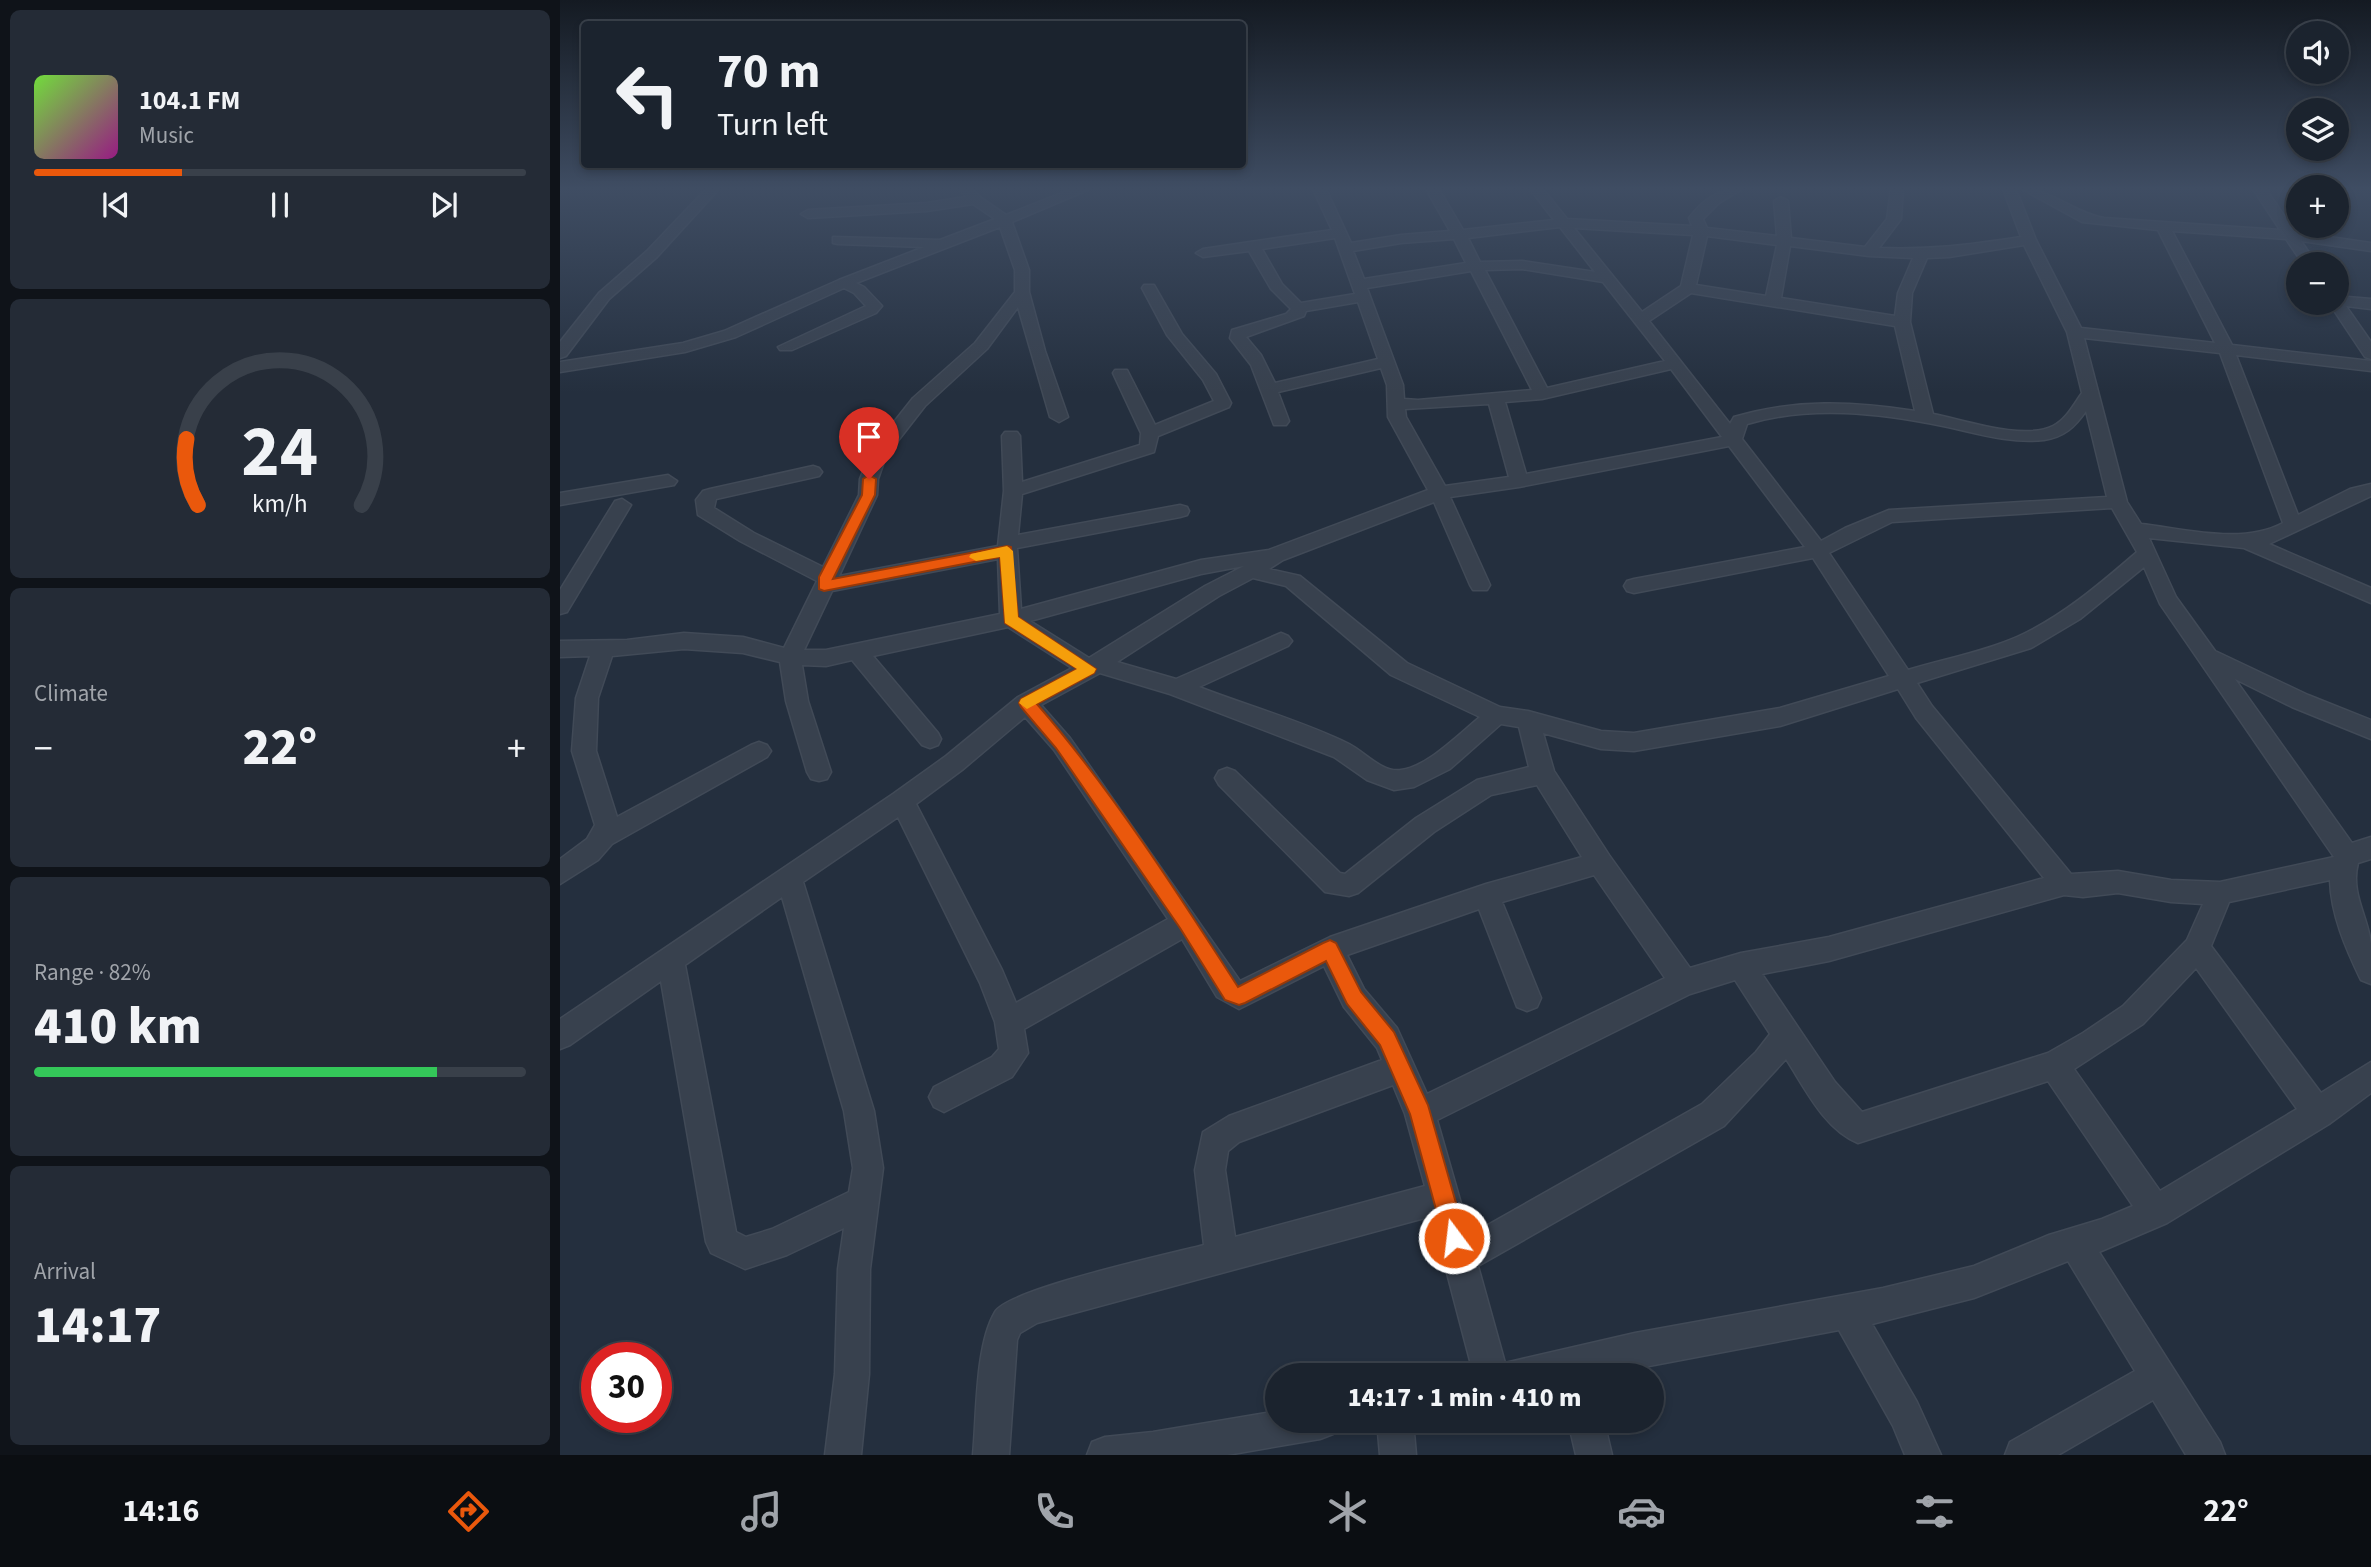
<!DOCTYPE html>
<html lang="en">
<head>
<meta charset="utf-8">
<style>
  body { margin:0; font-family:"Source Sans 3",sans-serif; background:#242b36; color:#f1f3f6; height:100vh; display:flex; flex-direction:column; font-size:26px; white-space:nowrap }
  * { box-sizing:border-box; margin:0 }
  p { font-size:23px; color:#a0a4aa }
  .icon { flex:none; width:38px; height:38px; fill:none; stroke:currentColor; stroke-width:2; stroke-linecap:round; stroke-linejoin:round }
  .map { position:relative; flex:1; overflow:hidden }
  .side { display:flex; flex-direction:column; gap:10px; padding:10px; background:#0f1319; width:560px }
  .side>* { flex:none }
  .top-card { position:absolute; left:21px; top:21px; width:665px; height:147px; border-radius:7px; box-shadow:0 4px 10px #0003,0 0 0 2px #39404a; background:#1b232e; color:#f1f3f6; overflow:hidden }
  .buttons { position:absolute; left:1726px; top:21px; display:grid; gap:14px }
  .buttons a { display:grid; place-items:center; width:63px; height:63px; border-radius:50%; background:#1b232e; box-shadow:0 4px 10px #0003,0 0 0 2px #39404a; font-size:35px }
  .speed { position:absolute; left:21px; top:1342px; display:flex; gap:14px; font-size:35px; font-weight:700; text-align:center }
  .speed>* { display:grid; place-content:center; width:91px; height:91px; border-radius:50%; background:#1b232e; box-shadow:0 4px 10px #0003,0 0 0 2px #39404a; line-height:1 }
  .speed .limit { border:10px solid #d22; background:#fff; color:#111 }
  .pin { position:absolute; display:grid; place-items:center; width:60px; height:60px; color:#fff; margin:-72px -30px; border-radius:50% 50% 50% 0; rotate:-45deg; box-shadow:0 0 7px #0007 }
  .pin .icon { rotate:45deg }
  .me { position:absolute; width:77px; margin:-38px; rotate:345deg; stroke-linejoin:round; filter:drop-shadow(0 0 5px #0008) }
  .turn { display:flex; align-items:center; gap:24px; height:147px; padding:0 21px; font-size:32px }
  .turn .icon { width:91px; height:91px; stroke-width:2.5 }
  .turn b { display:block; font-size:49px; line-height:60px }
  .big { font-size:52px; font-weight:800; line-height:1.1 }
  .side .widget { flex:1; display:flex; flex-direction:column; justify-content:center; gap:10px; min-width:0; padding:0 24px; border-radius:10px; background:#242b36 }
  .side .dial { align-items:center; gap:0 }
  .dial svg { height:182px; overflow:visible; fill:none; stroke:#39404a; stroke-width:7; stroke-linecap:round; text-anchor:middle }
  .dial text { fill:#f1f3f6; stroke:none }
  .song { display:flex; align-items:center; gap:21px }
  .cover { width:84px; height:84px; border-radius:10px; background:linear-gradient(135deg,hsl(100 70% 55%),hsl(310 70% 35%)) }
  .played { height:7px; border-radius:4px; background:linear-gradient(90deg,#ea580c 30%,#39404a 30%) }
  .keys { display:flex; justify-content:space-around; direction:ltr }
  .heat { display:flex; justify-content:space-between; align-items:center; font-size:38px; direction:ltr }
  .charge { height:10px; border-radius:5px; background:linear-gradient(90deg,#34c759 82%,#39404a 0) }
  .trip { position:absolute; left:705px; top:1363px; width:399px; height:70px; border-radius:35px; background:#1b232e; box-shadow:0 4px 10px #0003,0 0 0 2px #39404a; font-weight:800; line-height:70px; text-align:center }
  .dock { display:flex; height:112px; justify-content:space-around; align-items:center; background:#0b0e12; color:#a0a4aa }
  .dock .icon { width:49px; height:49px }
  .dock .selected { color:#ea580c }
  .dock b { font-size:32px; color:#f1f3f6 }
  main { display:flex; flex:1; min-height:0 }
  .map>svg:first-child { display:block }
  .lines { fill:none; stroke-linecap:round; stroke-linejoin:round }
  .minor-casing { stroke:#414a57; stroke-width:3 }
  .minor { fill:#38414e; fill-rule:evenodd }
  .route { fill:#ea580c; stroke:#983908; stroke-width:2 }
  .slow { fill:#f59e0b }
</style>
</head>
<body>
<main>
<section class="side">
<div class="widget">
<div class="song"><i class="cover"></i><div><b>104.1 FM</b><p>Music</p></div></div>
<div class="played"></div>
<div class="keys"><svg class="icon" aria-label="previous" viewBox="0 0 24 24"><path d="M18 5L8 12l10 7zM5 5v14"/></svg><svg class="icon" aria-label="pause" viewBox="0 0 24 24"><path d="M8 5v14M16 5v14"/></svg><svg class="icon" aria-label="next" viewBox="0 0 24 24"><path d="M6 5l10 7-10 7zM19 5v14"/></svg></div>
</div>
<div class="widget dial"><svg viewBox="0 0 100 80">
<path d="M14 69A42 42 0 1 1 86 69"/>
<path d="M14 69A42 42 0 0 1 9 40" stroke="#ea580c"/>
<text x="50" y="56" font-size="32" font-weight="700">24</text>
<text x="50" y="72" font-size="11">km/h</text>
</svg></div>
<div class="widget"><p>Climate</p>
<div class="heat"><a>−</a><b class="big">22°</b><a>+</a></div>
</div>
<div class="widget"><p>Range · 82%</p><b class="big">410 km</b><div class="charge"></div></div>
<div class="widget"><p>Arrival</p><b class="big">14:17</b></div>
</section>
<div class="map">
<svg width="1811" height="1455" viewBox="0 0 1811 1455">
  <rect width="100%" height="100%" fill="#242f3e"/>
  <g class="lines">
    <g class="minor-casing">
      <g id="minor">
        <polygon points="146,189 159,189 97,257 49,299 6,356 0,358 0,342 39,293 87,251"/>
        <path d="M400 189H413L420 197 446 215 512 189H530L452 222 469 270V292L485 351 508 417 499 422 490 417 458 307 427 349 365 406 326 456 318 479 317 495 279 576 438 546 444 491 442 436 445 432H457L460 436 462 482 580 445 581 433 553 373 555 370H567L595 425 654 401 643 380 607 335 582 288 584 285H594L622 334 656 374 671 403 669 407 598 436 594 452 462 494 458 535 620 505 627 507 629 511 627 515 620 517 457 548 461 609 641 560 709 550 868 490 828 417 827 385 821 368 718 392 729 421 726 425H714L691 365 670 338 672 330 726 314 731 309 711 289 689 251 643 257 636 253 643 249 772 230 753 189H766L791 243 841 235 890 231 866 189H879L903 230 994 220 970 189H983L1007 219 1132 226 1129 218C1144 199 1158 189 1182 189L1159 203 1143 219 1147 228 1217 236 1214 201 1221 197 1228 201 1231 238 1305 247 1327 219 1331 189H1343L1341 219 1319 248C1372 250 1409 245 1461 237L1443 189H1456L1476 240 1521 328 1655 343 1598 230 1522 222 1462 189C1492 189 1514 213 1544 218L1720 230 1693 189H1706L1735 232 1811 243V251L1741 241 1757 264H1743L1726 239 1612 231 1672 345 1811 361V371L1676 355 1738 515 1790 489 1811 484V496L1709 544 1811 588V603L1684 548 1589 538 1616 597 1655 651 1748 695 1811 720V739L1732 707 1675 679 1792 843 1811 837V859L1798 863C1790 893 1808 916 1811 944 1811 957 1811 971 1811 984L1801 980C1786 949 1771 915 1770 880L1669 902 1651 946 1761 1093 1811 1062V1093L1769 1124 1607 1223 1539 1252 1660 1442 1665 1455H1626L1593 1400 1498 1455H1445L1450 1442 1575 1371 1508 1261 1414 1298 1312 1324 1357 1402 1381 1455H1345L1333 1426 1279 1330 1036 1376H914L872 1216 477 1323 460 1333 457 1340 449 1455H413C417 1414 415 1346 435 1312 448 1289 610 1254 644 1245L635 1170 643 1132 669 1116 822 1060 817 1048 784 1007 764 966 679 1009 657 997 622 939 464 1029 468 1053 452 1077 384 1112 374 1107 369 1097 374 1087 432 1057 439 1049 435 1022 420 983 338 817 243 882 314 1111 323 1168 310 1269 309 1374 301 1455H265L275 1374 278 1269 284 1228 227 1255 185 1269 151 1253 146 1242 101 981 10 1045 0 1049V1019L333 794 386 756 458 697 512 668 448 627 313 656 378 733 381 739 378 745 370 748 362 745 292 660 266 666 242 665 248 701 271 772 267 779 259 781 251 779 247 772 226 701 220 662 183 653 124 649 52 656 38 698 36 751 57 817 191 745 199 742 207 745 211 751 207 757 52 844 38 860 0 884V859L27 839 35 825 12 751 16 698 30 656 0 657V641L67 640 124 633 183 637 224 648 257 581 180 541 138 515 136 500 143 491 150 489 253 466 259 468 262 472 259 476 156 499 154 508 194 533 263 567 299 495 300 479 311 451 353 398 415 343 455 292V270L440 227 296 283 304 287 322 306 316 313 232 350H220L218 347 306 306 294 293 284 288 176 337 125 352 0 372V362L123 343 164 331 279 280 364 247 278 244 273 243V237L380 240 435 219 413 204 367 211 248 218 241 214 248 210 367 203 406 197ZM1000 227 1035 272 962 261 920 262 908 238ZM1014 228 1133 235 1121 286 1082 312ZM1147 236 1217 245 1206 296 1136 285ZM775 238 795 294 741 303 722 284 702 249ZM894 239 906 263 804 279 793 251 841 243ZM1464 245 1507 332 1522 393C1514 404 1506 420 1493 426 1464 441 1404 420 1373 414L1350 322 1352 293 1367 258 1389 257ZM1230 246 1309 256 1353 258 1338 293 1335 316 1221 298ZM962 269 1043 282 1105 361 987 388 925 270ZM911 271 972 390 858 400 844 399 843 385 807 288ZM1131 293 1335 326 1355 411C1293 401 1234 399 1174 417L1170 424 1089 321ZM798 302 818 359 715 383 701 355 686 337 744 316 746 311ZM1524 338 1660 353 1723 523C1683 545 1625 529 1581 524L1567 502ZM1111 369 1162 437 966 474 945 402 982 399ZM929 404 949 477 885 486 846 417 845 409ZM1526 411 1547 497 1329 510 1285 528 1261 541 1182 439 1187 424C1251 405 1319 413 1383 426 1416 433 1450 444 1484 440 1504 437 1515 427 1526 411ZM1169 446 1245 547 1074 579 1067 581 1064 586 1067 591 1074 593 1253 558 1329 676 1220 708 1074 733 1041 731 968 711 940 707 847 663 740 576 709 569 723 560 874 502 910 585 913 590H927L930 585 890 497 959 487ZM1552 508 1577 552C1541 583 1502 617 1457 637 1423 652 1384 659 1348 670L1269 553 1332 522ZM438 559 440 614 266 650H244L272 591ZM684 566 645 586 529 658 470 621 641 574ZM1584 567 1600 604 1774 857 1660 882 1611 880 1558 871 1511 874 1372 706 1357 683 1471 648 1520 619ZM693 578 726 586 831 675 920 717C899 734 867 767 841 770 822 773 805 752 789 744 742 721 688 706 639 687L728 646 732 641 728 636 721 633 714 636 616 679 557 662 659 596ZM540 673 610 694 774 757 807 780 834 790 854 787 890 769 941 724 959 727 969 767 917 780 856 818 785 874 780 873 675 771 667 768 659 771 655 778 659 785 765 892 789 896 798 893 874 832 931 795 977 785 1022 857 926 884 770 937 680 981 510 738 481 705ZM1338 689 1356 718 1484 878 1269 937 1181 953 1130 968 1049 855 994 771 983 733 1041 749 1074 751 1220 726ZM465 717 494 750 608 919 456 1003 442 970 356 804 402 770ZM1034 875 1105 978 867 1094 837 1028 804 989 787 955 919 909 957 1007 967 1011 977 1007 981 998 942 902ZM1558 893 1611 902 1643 904 1627 940 1563 1006 1523 1033 1488 1053 1302 1112 1275 1082 1202 974 1269 961 1504 895 1523 897ZM222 897 284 1111 293 1168 289 1192 212 1229 186 1237 176 1232 125 965ZM1636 968 1737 1109 1600 1191 1514 1069 1583 1024ZM1175 980 1210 1034 1196 1052 1142 1104 910 1235 877 1120 1130 994ZM1226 1059C1245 1088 1264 1129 1298 1143L1488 1081 1573 1206 1542 1219 1489 1235 1414 1266 1323 1288 1075 1333 945 1363 918 1266 1164 1126ZM833 1085 845 1114 865 1186 675 1237 665 1170 668 1151 679 1142Z"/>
        <polygon points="1776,296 1811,299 1811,309 1786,306 1811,342 1811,359 1805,357 1769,303 1776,303"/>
        <polygon points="108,475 117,481 114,485 0,505 0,493"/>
        <polygon points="62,499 71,505 7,612 0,614 0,590 55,501"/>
        <polygon points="718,1411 718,1421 778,1421 773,1434 760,1439 667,1455 527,1455 532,1442 545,1437 593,1432"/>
        <polygon points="817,1421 853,1421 856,1455 820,1455"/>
        <polygon points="1008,1421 1044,1421 1052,1455 1016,1455"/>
      </g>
    </g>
    <use href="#minor" class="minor"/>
  </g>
  <linearGradient id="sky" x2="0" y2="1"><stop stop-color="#141a22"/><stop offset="0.48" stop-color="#3f4d63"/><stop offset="1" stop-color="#3f4d63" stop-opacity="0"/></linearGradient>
  <rect width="1811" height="393" fill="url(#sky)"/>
  <path class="route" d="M309 475 316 479 315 495 273 579 447 546 451 547 458 617 536 669 534 673 477 704C551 789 617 892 678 987L763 943 770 940 776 943 801 992 834 1032 868 1105 906 1238 902 1246 894 1249 886 1246 850 1114 820 1045 787 1004 766 961 685 1003 679 1005 665 1000 620 928 496 748 461 707 459 703 461 699 517 669 445 623 440 557 264 591 259 589V577L302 495 303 479Z"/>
  <polygon class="slow" points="447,546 453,551 458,617 536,669 534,673 467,709 459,703 461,699 517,669 445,623 440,557 416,561 409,557 411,554"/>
</svg>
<div class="buttons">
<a><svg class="icon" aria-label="sound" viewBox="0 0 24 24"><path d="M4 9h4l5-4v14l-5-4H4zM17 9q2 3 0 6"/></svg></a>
<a><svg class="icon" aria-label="layers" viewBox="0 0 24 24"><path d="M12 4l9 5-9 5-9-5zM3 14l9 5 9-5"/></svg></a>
<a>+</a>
<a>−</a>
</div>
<div class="speed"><div class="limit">30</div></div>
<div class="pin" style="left:309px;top:479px;background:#d93025"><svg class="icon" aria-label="arrive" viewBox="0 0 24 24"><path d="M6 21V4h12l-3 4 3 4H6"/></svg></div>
<svg class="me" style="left:894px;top:1238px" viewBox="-20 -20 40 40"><circle r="17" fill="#ea580c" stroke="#fff" stroke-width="3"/><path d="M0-11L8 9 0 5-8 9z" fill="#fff"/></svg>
<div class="trip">14:17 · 1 min · 410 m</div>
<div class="top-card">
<div class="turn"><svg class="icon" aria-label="left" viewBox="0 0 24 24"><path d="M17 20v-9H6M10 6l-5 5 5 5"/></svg><div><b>70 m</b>Turn left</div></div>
</div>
</div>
</main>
<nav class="dock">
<b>14:16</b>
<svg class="icon selected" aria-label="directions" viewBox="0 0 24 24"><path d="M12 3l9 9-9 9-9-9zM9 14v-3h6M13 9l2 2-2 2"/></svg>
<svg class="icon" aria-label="music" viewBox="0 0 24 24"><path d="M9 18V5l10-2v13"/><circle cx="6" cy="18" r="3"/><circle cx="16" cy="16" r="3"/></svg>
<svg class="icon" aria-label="phone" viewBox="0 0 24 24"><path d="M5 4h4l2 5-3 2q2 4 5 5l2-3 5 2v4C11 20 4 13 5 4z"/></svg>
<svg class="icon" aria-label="climate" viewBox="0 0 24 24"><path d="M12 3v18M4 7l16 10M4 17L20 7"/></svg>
<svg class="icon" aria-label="car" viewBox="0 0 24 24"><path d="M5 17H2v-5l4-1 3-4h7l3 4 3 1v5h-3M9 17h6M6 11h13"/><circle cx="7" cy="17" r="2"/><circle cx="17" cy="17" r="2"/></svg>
<svg class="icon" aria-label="filters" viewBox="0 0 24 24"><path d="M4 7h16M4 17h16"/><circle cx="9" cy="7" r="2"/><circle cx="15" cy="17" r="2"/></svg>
<b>22°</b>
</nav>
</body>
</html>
